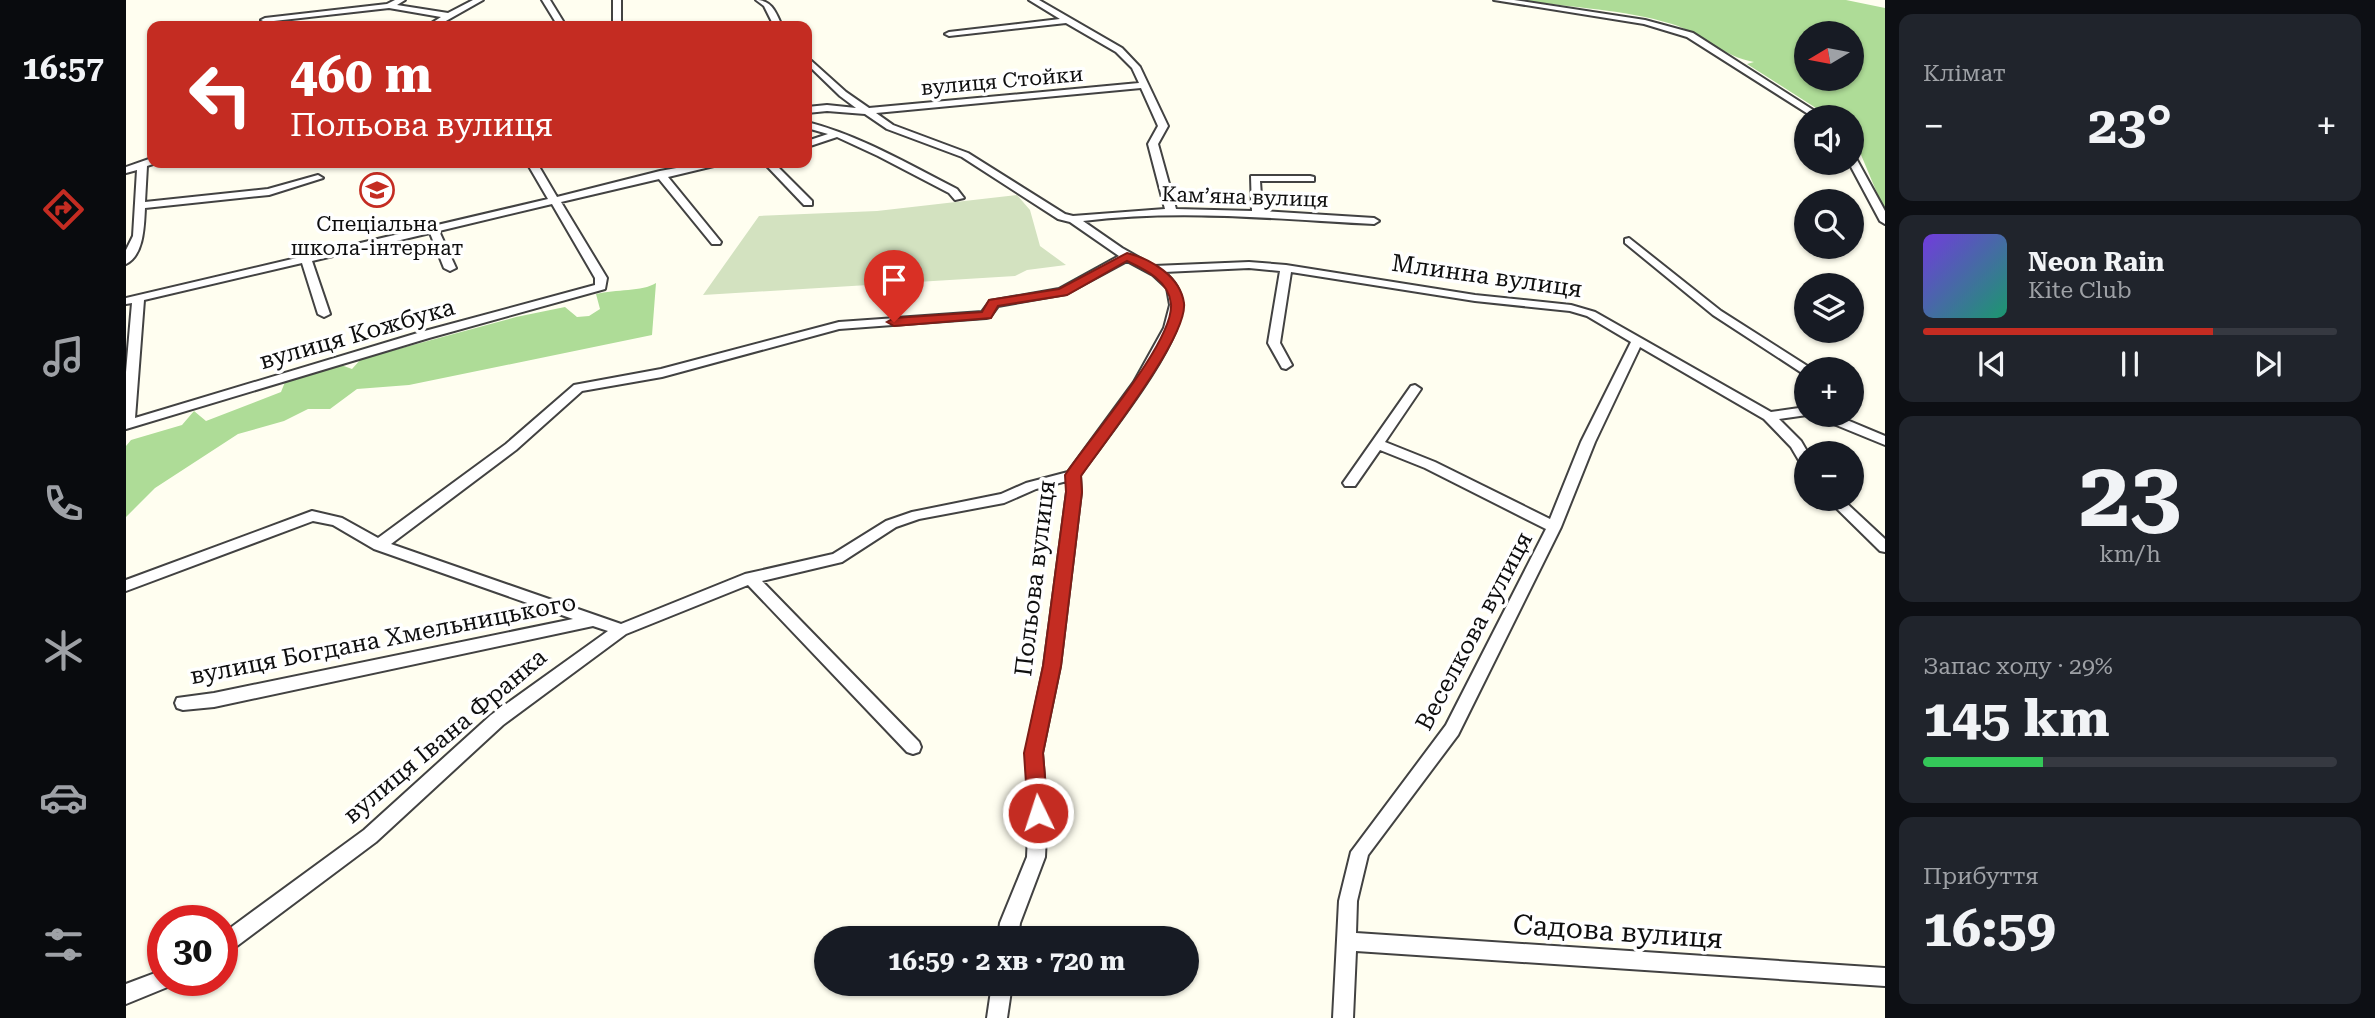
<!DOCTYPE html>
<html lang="uk">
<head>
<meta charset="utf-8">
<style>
  body { margin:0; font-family:"Roboto Serif",serif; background:#20242c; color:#f1f3f6; height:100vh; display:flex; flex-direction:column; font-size:26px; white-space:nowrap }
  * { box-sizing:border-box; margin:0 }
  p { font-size:23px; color:#9ea1a6 }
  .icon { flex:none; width:38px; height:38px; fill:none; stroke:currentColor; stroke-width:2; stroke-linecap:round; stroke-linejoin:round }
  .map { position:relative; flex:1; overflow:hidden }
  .sheet { display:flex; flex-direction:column; gap:14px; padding:14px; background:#0d0f14; width:490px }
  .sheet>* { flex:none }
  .hud { position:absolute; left:21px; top:21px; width:665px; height:147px; border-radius:14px; box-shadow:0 2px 5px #0004; background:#c42c22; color:#fff; overflow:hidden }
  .needle { width:46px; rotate:260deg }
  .fabs { position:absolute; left:1668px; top:21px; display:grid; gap:14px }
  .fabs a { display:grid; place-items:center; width:70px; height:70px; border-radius:50%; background:#171b24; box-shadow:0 2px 5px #0004; font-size:35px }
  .speed { position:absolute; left:21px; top:905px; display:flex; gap:14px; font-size:35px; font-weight:700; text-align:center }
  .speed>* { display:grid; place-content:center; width:91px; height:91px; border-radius:50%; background:#171b24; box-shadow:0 2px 5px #0004; line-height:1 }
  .speed .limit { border:10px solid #d22; background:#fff; color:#111 }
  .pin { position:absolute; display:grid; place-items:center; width:60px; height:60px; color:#fff; margin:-72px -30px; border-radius:50% 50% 50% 0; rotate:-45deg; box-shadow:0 0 7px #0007 }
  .pin .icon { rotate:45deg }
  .me { position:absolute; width:77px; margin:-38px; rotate:356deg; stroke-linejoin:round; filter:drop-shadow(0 0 5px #0008) }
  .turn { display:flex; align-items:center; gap:24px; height:147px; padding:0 28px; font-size:32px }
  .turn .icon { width:91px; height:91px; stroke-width:2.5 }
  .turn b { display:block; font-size:49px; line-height:60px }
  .big { font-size:52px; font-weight:700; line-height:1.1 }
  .sheet .widget { flex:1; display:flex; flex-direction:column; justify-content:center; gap:10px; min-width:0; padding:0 24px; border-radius:14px; background:#20242c }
  .sheet .dial { align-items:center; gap:0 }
  .dial b { font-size:91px; line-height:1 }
  .song { display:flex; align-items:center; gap:21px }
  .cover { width:84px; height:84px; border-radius:10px; background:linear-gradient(135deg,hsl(260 70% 55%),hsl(160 70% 35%)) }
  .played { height:7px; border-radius:4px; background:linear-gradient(90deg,#c42c22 70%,#363941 70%) }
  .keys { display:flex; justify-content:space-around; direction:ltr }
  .heat { display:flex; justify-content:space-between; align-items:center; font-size:38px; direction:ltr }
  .charge { height:10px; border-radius:5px; background:linear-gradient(90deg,#34c759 29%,#363941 0) }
  .trip { position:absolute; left:688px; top:926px; width:385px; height:70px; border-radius:35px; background:#171b24; box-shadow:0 2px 5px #0004; font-weight:700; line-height:70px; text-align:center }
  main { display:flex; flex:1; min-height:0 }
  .tabs { display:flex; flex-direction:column; width:126px; justify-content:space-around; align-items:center; background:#090b0e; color:#9ea1a6 }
  .tabs .icon { width:49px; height:49px }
  .tabs .selected { color:#c42c22 }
  .tabs b { font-size:32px; color:#f1f3f6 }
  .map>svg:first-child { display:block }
  .forest { fill:#aedc97; fill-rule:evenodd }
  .cemetery { fill:#d3e2c0 }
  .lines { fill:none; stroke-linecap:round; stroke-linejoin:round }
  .minor-casing { stroke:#424242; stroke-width:4 }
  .minor { fill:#fff; fill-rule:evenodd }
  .route { fill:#c42c22; stroke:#7f1d16; stroke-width:2 }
  .labels { text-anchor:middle; stroke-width:7; stroke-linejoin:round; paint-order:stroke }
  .far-street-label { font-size:21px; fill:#0f0f0f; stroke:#fff }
  .far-poi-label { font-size:21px; fill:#0f0f0f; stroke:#fff }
  .street-label { font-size:24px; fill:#0f0f0f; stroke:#fff }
  .near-street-label { font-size:28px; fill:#0f0f0f; stroke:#fff }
</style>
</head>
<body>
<main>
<nav class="tabs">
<b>16:57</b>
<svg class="icon selected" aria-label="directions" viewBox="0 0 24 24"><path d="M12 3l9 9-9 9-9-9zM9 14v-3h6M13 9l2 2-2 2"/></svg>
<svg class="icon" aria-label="music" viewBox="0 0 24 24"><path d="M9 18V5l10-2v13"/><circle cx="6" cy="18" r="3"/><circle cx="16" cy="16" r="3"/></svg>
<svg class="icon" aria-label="phone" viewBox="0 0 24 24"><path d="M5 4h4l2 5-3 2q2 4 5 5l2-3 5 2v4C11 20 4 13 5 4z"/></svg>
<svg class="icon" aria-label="climate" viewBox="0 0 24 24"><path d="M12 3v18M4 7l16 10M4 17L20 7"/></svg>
<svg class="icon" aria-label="car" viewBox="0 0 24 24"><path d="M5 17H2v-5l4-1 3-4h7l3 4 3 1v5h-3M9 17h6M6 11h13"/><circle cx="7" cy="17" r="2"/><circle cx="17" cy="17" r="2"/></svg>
<svg class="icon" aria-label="filters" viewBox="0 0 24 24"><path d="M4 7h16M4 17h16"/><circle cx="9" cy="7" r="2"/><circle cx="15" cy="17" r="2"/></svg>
</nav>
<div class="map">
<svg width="1759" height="1018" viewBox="0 0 1759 1018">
  <rect width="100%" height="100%" fill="#fffef0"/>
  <g class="forest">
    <path d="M1397 0H1720L1759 8V212L1733 150 1726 139V117H1704L1621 64 1628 62C1598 57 1575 33 1546 24 1498 9 1446 8 1397 0ZM1680 33H1726V79H1680Z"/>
    <path d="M530 283 526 335 283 385 231 389 204 409H182L158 421 112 434 29 488 0 517V446L5 440 56 425 68 411 80 421 155 392 159 382 215 365 226 369 235 359 390 317 439 307 451 317 463 316 474 309 470 294C490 289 516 292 530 283Z"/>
  </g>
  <polygon class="cemetery" points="891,195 904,210 914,246 940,265 901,270 889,276 577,295 633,216 751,211"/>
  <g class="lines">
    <g class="minor-casing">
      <g id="minor">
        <polygon points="269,0 279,0 271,5 322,13 347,0 357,0 311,26 301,26 315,17 263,8 139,22 135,20 139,18 261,4"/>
        <polygon points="416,0 424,0 440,26 432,26"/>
        <rect x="487" y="0" width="8" height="26"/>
        <path d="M630 0C646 0 650 13 656 26H648L638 6Z"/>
        <path d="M903 0H913L996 48 1014 67 1042 126 1032 144 1050 209 1126 211 1125 176H1184L1188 177V181H1134L1136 211 1248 218 1253 221 1248 224C1151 219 1054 209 957 221L996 248 1028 266 1123 262 1160 265 1349 295 1445 305 1469 312 1645 412 1680 407 1681 415 1653 419 1675 441 1682 453H1680V465L1675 464 1665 447 1638 419 1514 347 1469 442 1435 527 1332 735 1242 855 1231 901 1230 933 1759 968V986L1230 951 1227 1018H1207L1213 901 1225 852 1320 725 1420 529 1299 468 1254 450 1229 486H1219L1217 483 1285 386 1289 385 1295 389 1259 442 1309 462 1424 519 1455 442 1505 342 1461 316 1444 311 1349 301 1165 272 1154 343 1166 365 1160 369 1156 368 1142 343 1154 271 1123 268 1038 272C1048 280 1055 290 1056 304 1057 345 979 440 954 475L955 492 934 666 916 753 921 813 919 857 894 923 892 938H872L874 923 901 857 903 813 900 753 918 666 941 492V481L910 489 878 503 793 519 770 527 716 562 636 581 793 742 795 747 793 752 787 754 781 752 622 585 500 634 377 725 250 842 103 952 96 955V934L238 830 365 715 482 631 467 626 88 707 57 710 51 708 49 703 51 698 88 693 447 619 248 549 207 525 187 521 0 591V580L186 511 216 518 252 538 380 444 448 385 535 369 713 322 856 312 864 301 933 289 993 256 944 222 932 219 836 157 761 129 739 114 701 111 681 113V107L701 105 730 108 714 96 681 64V57L720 92 743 108 1013 83 1006 68 990 52 940 23 823 36 819 34 823 32 934 19ZM1015 88 1032 126 1022 144 1039 209 947 216 939 214 842 153 767 125 750 113ZM1001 261 1027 275 1041 288 1044 305 1038 328 1008 382 942 472 900 483 875 494 786 512 760 521 707 554 619 574 495 624 265 544 390 450 456 391 536 377 713 329 860 318 864 317 872 306 940 294Z"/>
        <polygon points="1368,0 1388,0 1519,20 1567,33 1698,117 1687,117 1561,37 1518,24"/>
        <path d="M681 122C735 136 782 164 831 189L838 198 829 200 823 193 752 156 711 137 681 147V141L702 134 681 128Z"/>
        <polygon points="1726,157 1731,160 1759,211 1759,224 1754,221 1723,163 1726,163"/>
        <path d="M26 158V163H30L21 166 19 202 142 189 192 175 197 178 143 195 19 208C18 226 18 255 0 264V250L7 236 11 170 0 173V167Z"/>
        <path d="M401 163H411L431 197 534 171 578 163H594L592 165 542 177 595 242 594 244H586L533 179 435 202 481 278 479 289 303 338 0 429V372L6 303 0 304V298L422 199ZM426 204 469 278V285L295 332 9 418 18 300 176 263 192 314 198 317 204 314 186 261 304 233 318 268 324 271 330 268 313 231Z"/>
        <polygon points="638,163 648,163 686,201 686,205 678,205"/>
        <polygon points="1503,238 1595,311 1686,369 1680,369 1680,374 1676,373 1587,315 1499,243 1499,239"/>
        <polygon points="1692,415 1709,415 1759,436 1759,445 1693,418"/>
        <polygon points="1701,499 1716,499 1759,539 1759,552 1754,551"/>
        <polygon points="37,970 37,980 46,980 44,986 0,1004 0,984"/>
        <polygon points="866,984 886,984 881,1018 861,1018"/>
      </g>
    </g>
    <use href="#minor" class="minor"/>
  </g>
  <path class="route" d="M1001 253C1025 259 1054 276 1058 303 1062 337 977 444 955 476L956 492 935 666 917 753 922 813 919 819 912 822 905 819 902 813 898 753 917 666 940 492 939 475C962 440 1048 342 1045 304 1043 281 1020 270 1001 261L941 295 872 306 865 318 768 326 761 322 768 318 856 312 863 300 933 289Z"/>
  <defs>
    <g id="school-ring" transform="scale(1.75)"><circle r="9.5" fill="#fff" stroke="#c42c22" stroke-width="1.5"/><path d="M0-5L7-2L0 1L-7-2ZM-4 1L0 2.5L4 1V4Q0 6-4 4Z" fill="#c42c22"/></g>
  </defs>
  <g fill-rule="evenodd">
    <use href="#school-ring" x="251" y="190"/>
  </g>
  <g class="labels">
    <g class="far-street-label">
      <text transform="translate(876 81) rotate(-5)" y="7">вулиця Стойки</text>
      <text transform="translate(1119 197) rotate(2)" y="7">Камʼяна вулиця</text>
    </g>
    <g class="far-poi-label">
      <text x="251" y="231">Спеціальна<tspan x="251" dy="24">школа-інтернат</tspan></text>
    </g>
    <g class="street-label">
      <text transform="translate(1361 276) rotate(8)" y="8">Млинна вулиця</text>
      <text transform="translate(231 334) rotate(-16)" y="8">вулиця Кожбука</text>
      <text transform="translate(909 578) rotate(-83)" y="8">Польова вулиця</text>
      <text transform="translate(1348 631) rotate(-62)" y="8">Веселкова вулиця</text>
      <text transform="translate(257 639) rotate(-11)" y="8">вулиця Богдана Хмельницького</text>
      <text transform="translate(319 736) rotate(-40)" y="8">вулиця Івана Франка</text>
    </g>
    <g class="near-street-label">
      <text transform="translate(1492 931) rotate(4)" y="10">Садова вулиця</text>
    </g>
  </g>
</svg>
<div class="fabs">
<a><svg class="needle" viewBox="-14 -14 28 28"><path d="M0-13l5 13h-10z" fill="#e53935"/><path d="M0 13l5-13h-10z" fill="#9ea1a6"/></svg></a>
<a><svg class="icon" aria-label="sound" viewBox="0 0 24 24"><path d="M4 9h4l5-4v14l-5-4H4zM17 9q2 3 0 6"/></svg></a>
<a><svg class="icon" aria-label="search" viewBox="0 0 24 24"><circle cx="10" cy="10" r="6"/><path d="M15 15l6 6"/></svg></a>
<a><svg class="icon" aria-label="layers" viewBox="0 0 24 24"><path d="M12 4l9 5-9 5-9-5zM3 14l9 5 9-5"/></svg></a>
<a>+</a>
<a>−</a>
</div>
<div class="speed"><div class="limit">30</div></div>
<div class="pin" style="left:768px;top:322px;background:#d93025"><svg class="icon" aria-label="arrive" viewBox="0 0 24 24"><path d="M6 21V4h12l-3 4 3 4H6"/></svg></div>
<svg class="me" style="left:912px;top:813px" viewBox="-20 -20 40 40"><circle r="17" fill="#c42c22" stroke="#fff" stroke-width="3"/><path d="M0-11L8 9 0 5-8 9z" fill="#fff"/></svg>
<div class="trip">16:59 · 2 хв · 720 m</div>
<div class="hud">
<div class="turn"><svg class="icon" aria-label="left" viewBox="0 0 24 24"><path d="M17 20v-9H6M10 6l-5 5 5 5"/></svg><div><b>460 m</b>Польова вулиця</div></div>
</div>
</div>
<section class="sheet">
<div class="widget"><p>Клімат</p>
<div class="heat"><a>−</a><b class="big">23°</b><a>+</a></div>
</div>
<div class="widget">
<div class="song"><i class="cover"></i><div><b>Neon Rain</b><p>Kite Club</p></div></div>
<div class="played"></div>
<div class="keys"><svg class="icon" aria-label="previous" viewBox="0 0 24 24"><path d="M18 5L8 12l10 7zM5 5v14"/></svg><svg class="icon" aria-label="pause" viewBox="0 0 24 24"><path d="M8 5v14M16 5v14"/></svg><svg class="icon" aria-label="next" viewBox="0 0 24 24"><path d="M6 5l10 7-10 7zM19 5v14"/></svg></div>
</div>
<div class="widget dial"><b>23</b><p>km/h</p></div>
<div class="widget"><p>Запас ходу · 29%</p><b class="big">145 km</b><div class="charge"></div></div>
<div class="widget"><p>Прибуття</p><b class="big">16:59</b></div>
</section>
</main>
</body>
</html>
